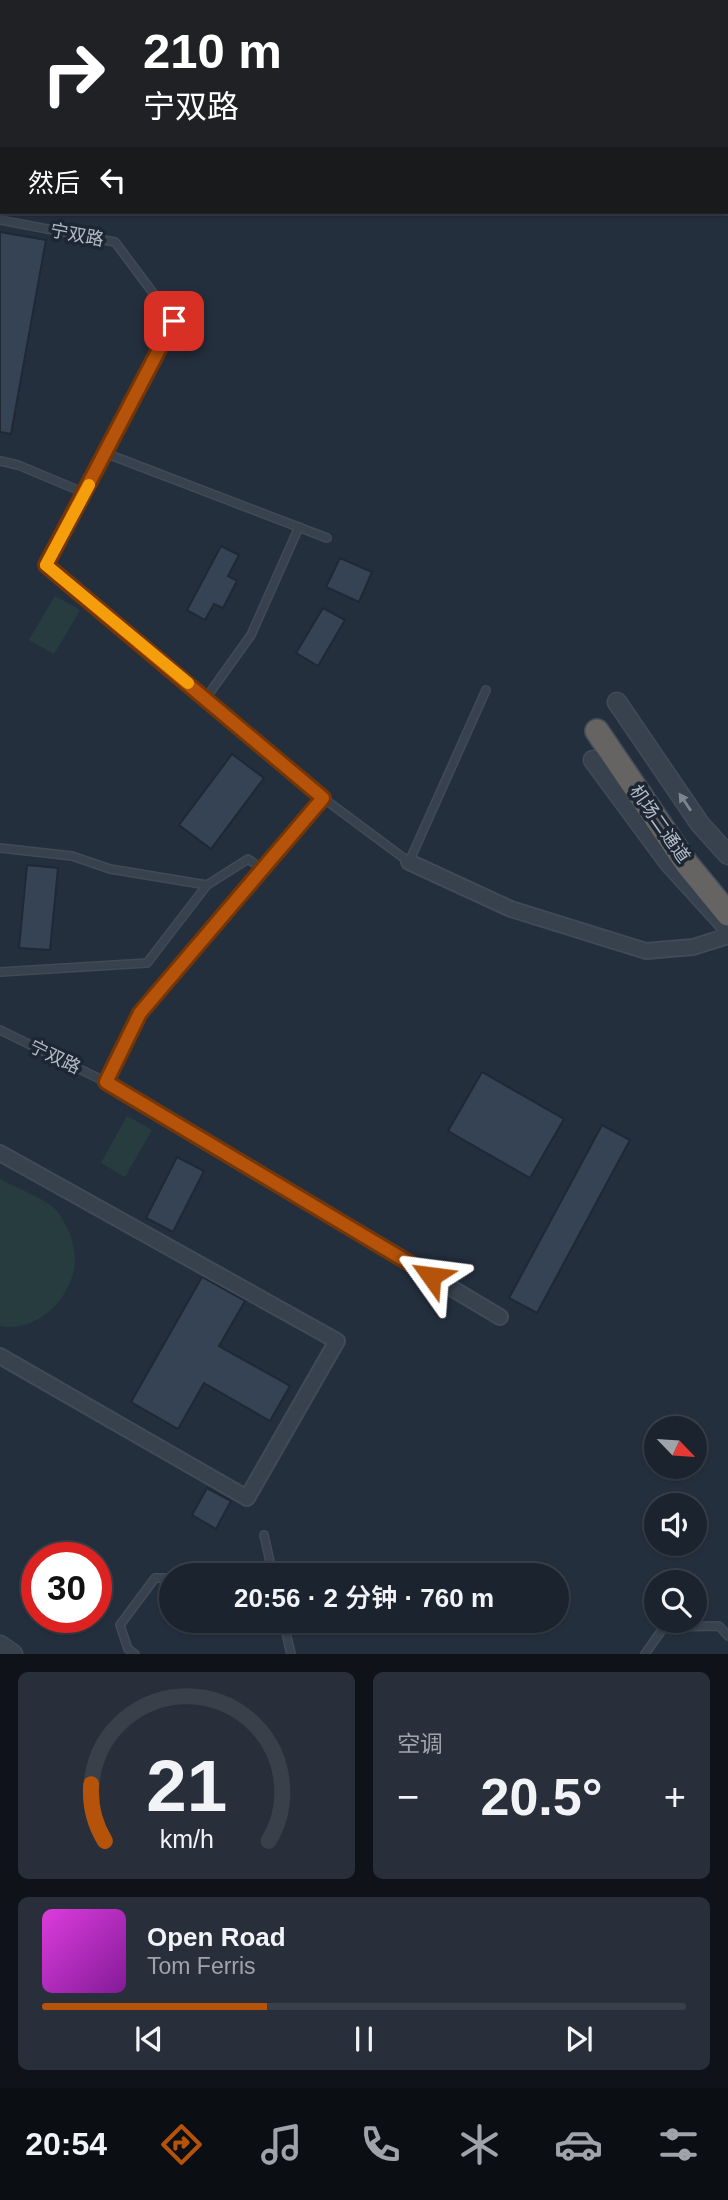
<!DOCTYPE html>
<html lang="zh">
<head>
<meta charset="utf-8">
<style>
  body { margin:0; font-family:Helvetica,"Noto Sans SC",sans-serif; background:#282f3a; color:#f1f3f6; height:100vh; display:flex; flex-direction:column; font-size:26px; white-space:nowrap }
  * { box-sizing:border-box; margin:0 }
  p { font-size:23px; color:#a0a4aa }
  .icon { flex:none; width:38px; height:38px; fill:none; stroke:currentColor; stroke-width:2; stroke-linecap:round; stroke-linejoin:round }
  .map { position:relative; height:1654px; overflow:hidden }
  .sheet { display:flex; flex-direction:column; gap:18px; padding:18px; background:#0f1319; flex:1 }
  .sheet>* { flex:none }
  .banner { position:absolute; left:0px; top:0px; width:728px; height:214px; box-shadow:0 2px 5px #0004,0 0 0 2px #39404a; background:#202124; color:#fff; overflow:hidden }
  .needle { width:46px; rotate:115deg }
  .buttons { position:absolute; left:644px; top:1416px; display:grid; gap:14px }
  .buttons a { display:grid; place-items:center; width:63px; height:63px; border-radius:50%; background:#1b232e; box-shadow:0 2px 5px #0004,0 0 0 2px #39404a; font-size:35px }
  .speed { position:absolute; left:21px; top:1542px; display:flex; gap:14px; font-size:35px; font-weight:700; text-align:center }
  .speed>* { display:grid; place-content:center; width:91px; height:91px; border-radius:50%; background:#1b232e; box-shadow:0 2px 5px #0004,0 0 0 2px #39404a; line-height:1 }
  .speed .limit { border:10px solid #d22; background:#fff; color:#111 }
  .pin { position:absolute; display:grid; place-items:center; width:60px; height:60px; color:#fff; margin:-30px; border-radius:14px; box-shadow:0 4px 10px #0006 }
  .me { position:absolute; width:77px; margin:-38px; rotate:301deg; stroke-linejoin:round; filter:drop-shadow(0 0 5px #0008) }
  .turn { display:flex; align-items:center; gap:24px; height:147px; padding:0 28px; font-size:32px }
  .turn .icon { width:91px; height:91px; stroke-width:2.5 }
  .turn b { display:block; font-size:49px; line-height:60px }
  .then { display:flex; align-items:center; height:66px; padding:0 28px; background:#0003; gap:14px; font-size:26px }
  .big { font-size:52px; font-weight:600; line-height:1.1 }
  .sheet .tile { flex:1; display:flex; flex-direction:column; justify-content:center; gap:10px; min-width:0; padding:0 24px; border-radius:10px; background:#282f3a }
  .sheet .dial { align-items:center; gap:0 }
  .dial svg { height:182px; overflow:visible; fill:none; stroke:#39404a; stroke-width:7; stroke-linecap:round; text-anchor:middle }
  .dial text { fill:#f1f3f6; stroke:none }
  .song { display:flex; align-items:center; gap:21px }
  .cover { width:84px; height:84px; border-radius:10px; background:linear-gradient(135deg,hsl(300 70% 55%),hsl(290 70% 35%)) }
  .played { height:7px; border-radius:4px; background:linear-gradient(90deg,#b45309 35%,#39404a 35%) }
  .keys { display:flex; justify-content:space-around; direction:ltr }
  .heat { display:flex; justify-content:space-between; align-items:center; font-size:38px; direction:ltr }
  .sheet .tiles { flex:1; display:grid; gap:18px; grid-template-columns:1fr 1fr }
  .tile:last-child { grid-column:span 2 }
  .trip { position:absolute; left:159px; top:1563px; width:410px; height:70px; border-radius:35px; background:#1b232e; box-shadow:0 2px 5px #0004,0 0 0 2px #39404a; font-weight:600; line-height:70px; text-align:center }
  .tabs { display:flex; height:112px; justify-content:space-around; align-items:center; background:#0b0e12; color:#a0a4aa }
  .tabs .icon { width:49px; height:49px }
  .tabs .current { color:#b45309 }
  .tabs b { font-size:32px; color:#f1f3f6 }
  .map>svg:first-child { display:block }
  .green { fill:#263c3f }
  .building { fill:#364354; stroke:#1f2835; stroke-width:2 }
  .lines { fill:none; stroke-linecap:round; stroke-linejoin:round }
  .service-casing { stroke:#414a57; stroke-width:10 }
  .minor-casing { stroke:#414a57; stroke-width:18 }
  .tertiary-casing { stroke:#414a57; stroke-width:21 }
  .trunk-casing { stroke:#434c59; stroke-width:26 }
  .service { stroke:#38414e; stroke-width:7 }
  .minor { stroke:#38414e; stroke-width:14 }
  .tertiary { stroke:#38414e; stroke-width:18 }
  .trunk { stroke:#656462; stroke-width:23 }
  .oneway { fill:#7c8592 }
  .route-casing { stroke:#753606; stroke-width:18 }
  .route { stroke:#b45309; stroke-width:12 }
  .slow { stroke:#f59e0b; stroke-width:12 }
  .labels { text-anchor:middle; stroke-width:7; stroke-linejoin:round; paint-order:stroke }
  .street-label { font-size:18px; fill:#b4bcc9; stroke:#1d2633 }
</style>
</head>
<body>
<div class="map">
<svg width="728" height="1654" viewBox="0 0 728 1654">
  <rect width="100%" height="100%" fill="#242f3e"/>
  <g class="green">
    <polygon points="55,596 80,610 54,654 29,640"/>
    <polygon points="127,1116 152,1130 125,1177 101,1163"/>
    <path d="M0 1179C15 1187 46 1199 56 1210 69 1226 78 1249 74 1270 67 1303 34 1333 0 1326Z"/>
  </g>
  <g class="building">
    <polygon points="0,232 46,240 11,434 0,432"/>
    <polygon points="221,546 239,555 228,576 237,581 223,608 214,604 205,620 187,610"/>
    <polygon points="340,558 372,572 359,602 326,587"/>
    <polygon points="323,608 345,620 318,666 296,653"/>
    <polygon points="232,754 264,778 211,849 179,825"/>
    <polygon points="27,865 58,868 50,950 19,948"/>
    <polygon points="482,1072 564,1119 530,1178 448,1131"/>
    <polygon points="602,1125 630,1140 537,1313 509,1298"/>
    <polygon points="177,1157 204,1171 173,1232 146,1218"/>
    <polygon points="202,1277 245,1301 219,1346 290,1386 270,1421 204,1383 178,1429 131,1402"/>
    <polygon points="207,1488 231,1501 216,1529 192,1515"/>
  </g>
  <g class="lines">
    <g class="service-casing">
      <g id="service">
        <polyline points="0,220 115,242 174,321 46,565 323,798 140,1013 106,1082 0,1030"/>
        <polyline points="105,453 327,538"/>
        <polyline points="0,461 18,465 85,493"/>
        <polyline points="206,698 251,635 299,527"/>
        <polyline points="323,798 409,862 486,690"/>
        <polyline points="0,848 72,856 110,869 207,885"/>
        <polyline points="0,972 147,963 207,885 248,859 262,869"/>
        <polyline points="264,1535 273,1575"/>
        <polyline points="258,1575 273,1575"/>
        <polyline points="283,1620 291,1654"/>
        <polyline points="135,1654 128,1649 120,1625 155,1578 172,1578"/>
        <polyline points="645,1654 664,1627 719,1626 728,1636"/>
      </g>
    </g>
    <g class="minor-casing">
      <g id="minor">
        <polyline points="409,862 511,909 646,951 693,947 728,936"/>
        <polyline points="106,1082 500,1317"/>
        <polyline points="0,1153 337,1341 247,1498 0,1356"/>
      </g>
    </g>
    <g class="tertiary-casing">
      <g id="tertiary">
        <polyline points="617,702 700,824 728,855"/>
        <polyline points="593,760 669,863 728,928"/>
        <polyline points="0,1645 13,1654"/>
      </g>
    </g>
    <g class="trunk-casing">
      <polyline id="trunk" points="597,731 687,864 728,914"/>
    </g>
    <use href="#service" class="service"/>
    <use href="#minor" class="minor"/>
    <use href="#tertiary" class="tertiary"/>
    <use href="#trunk" class="trunk"/>
  </g>
  <defs><path id="oneway-solid" d="M-6-.8H1V-3.2L6.5 0L1 3.2V.8H-6Z" transform="scale(1.75)"/></defs>
  <use class="oneway" href="#oneway-solid" transform="translate(685 802) rotate(-124)"/>
  <g class="lines">
    <g class="route-casing">
      <polyline id="route" points="174,321 46,565 323,798 140,1013 106,1082 431,1276"/>
    </g>
    <use href="#route" class="route"/>
    <polyline class="slow" points="89,485 46,565 188,683"/>
  </g>
  <g class="labels">
    <g class="street-label">
      <text transform="translate(77 235) rotate(11)" y="6">宁双路</text>
      <text transform="translate(660 824) rotate(55)" y="6">机场二通道</text>
      <text transform="translate(55 1057) rotate(26)" y="6">宁双路</text>
    </g>
  </g>
</svg>
<div class="buttons">
<a><svg class="needle" viewBox="-14 -14 28 28"><path d="M0-13l5 13h-10z" fill="#e53935"/><path d="M0 13l5-13h-10z" fill="#a0a4aa"/></svg></a>
<a><svg class="icon" aria-label="sound" viewBox="0 0 24 24"><path d="M4 9h4l5-4v14l-5-4H4zM17 9q2 3 0 6"/></svg></a>
<a><svg class="icon" aria-label="search" viewBox="0 0 24 24"><circle cx="10" cy="10" r="6"/><path d="M15 15l6 6"/></svg></a>
</div>
<div class="speed"><div class="limit">30</div></div>
<div class="pin" style="left:174px;top:321px;background:#d93025"><svg class="icon" aria-label="arrive" viewBox="0 0 24 24"><path d="M6 21V4h12l-3 4 3 4H6"/></svg></div>
<svg class="me" style="left:431px;top:1276px" viewBox="-20 -20 40 40"><path d="M0-17L14 15 0 8-14 15z" fill="#b45309" stroke="#fff" stroke-width="4"/></svg>
<div class="trip">20:56 · 2 分钟 · 760 m</div>
<div class="banner">
<div class="turn"><svg class="icon" aria-label="right" viewBox="0 0 24 24"><path d="M7 20v-9h11M14 6l5 5-5 5"/></svg><div><b>210 m</b>宁双路</div></div>
<div class="then">然后<svg class="icon" aria-label="left" viewBox="0 0 24 24"><path d="M17 20v-9H6M10 6l-5 5 5 5"/></svg></div>
</div>
</div>
<section class="sheet">
<div class="tiles">
<div class="tile dial"><svg viewBox="0 0 100 80">
<path d="M14 69A42 42 0 1 1 86 69"/>
<path d="M14 69A42 42 0 0 1 8 44" stroke="#b45309"/>
<text x="50" y="56" font-size="32" font-weight="700">21</text>
<text x="50" y="72" font-size="11">km/h</text>
</svg></div>
<div class="tile"><p>空调</p>
<div class="heat"><a>−</a><b class="big">20.5°</b><a>+</a></div>
</div>
<div class="tile">
<div class="song"><i class="cover"></i><div><b>Open Road</b><p>Tom Ferris</p></div></div>
<div class="played"></div>
<div class="keys"><svg class="icon" aria-label="previous" viewBox="0 0 24 24"><path d="M18 5L8 12l10 7zM5 5v14"/></svg><svg class="icon" aria-label="pause" viewBox="0 0 24 24"><path d="M8 5v14M16 5v14"/></svg><svg class="icon" aria-label="next" viewBox="0 0 24 24"><path d="M6 5l10 7-10 7zM19 5v14"/></svg></div>
</div>
</div>
</section>
<nav class="tabs">
<b>20:54</b>
<svg class="icon current" aria-label="directions" viewBox="0 0 24 24"><path d="M12 3l9 9-9 9-9-9zM9 14v-3h6M13 9l2 2-2 2"/></svg>
<svg class="icon" aria-label="music" viewBox="0 0 24 24"><path d="M9 18V5l10-2v13"/><circle cx="6" cy="18" r="3"/><circle cx="16" cy="16" r="3"/></svg>
<svg class="icon" aria-label="phone" viewBox="0 0 24 24"><path d="M5 4h4l2 5-3 2q2 4 5 5l2-3 5 2v4C11 20 4 13 5 4z"/></svg>
<svg class="icon" aria-label="climate" viewBox="0 0 24 24"><path d="M12 3v18M4 7l16 10M4 17L20 7"/></svg>
<svg class="icon" aria-label="car" viewBox="0 0 24 24"><path d="M5 17H2v-5l4-1 3-4h7l3 4 3 1v5h-3M9 17h6M6 11h13"/><circle cx="7" cy="17" r="2"/><circle cx="17" cy="17" r="2"/></svg>
<svg class="icon" aria-label="filters" viewBox="0 0 24 24"><path d="M4 7h16M4 17h16"/><circle cx="9" cy="7" r="2"/><circle cx="15" cy="17" r="2"/></svg>
</nav>
</body>
</html>
